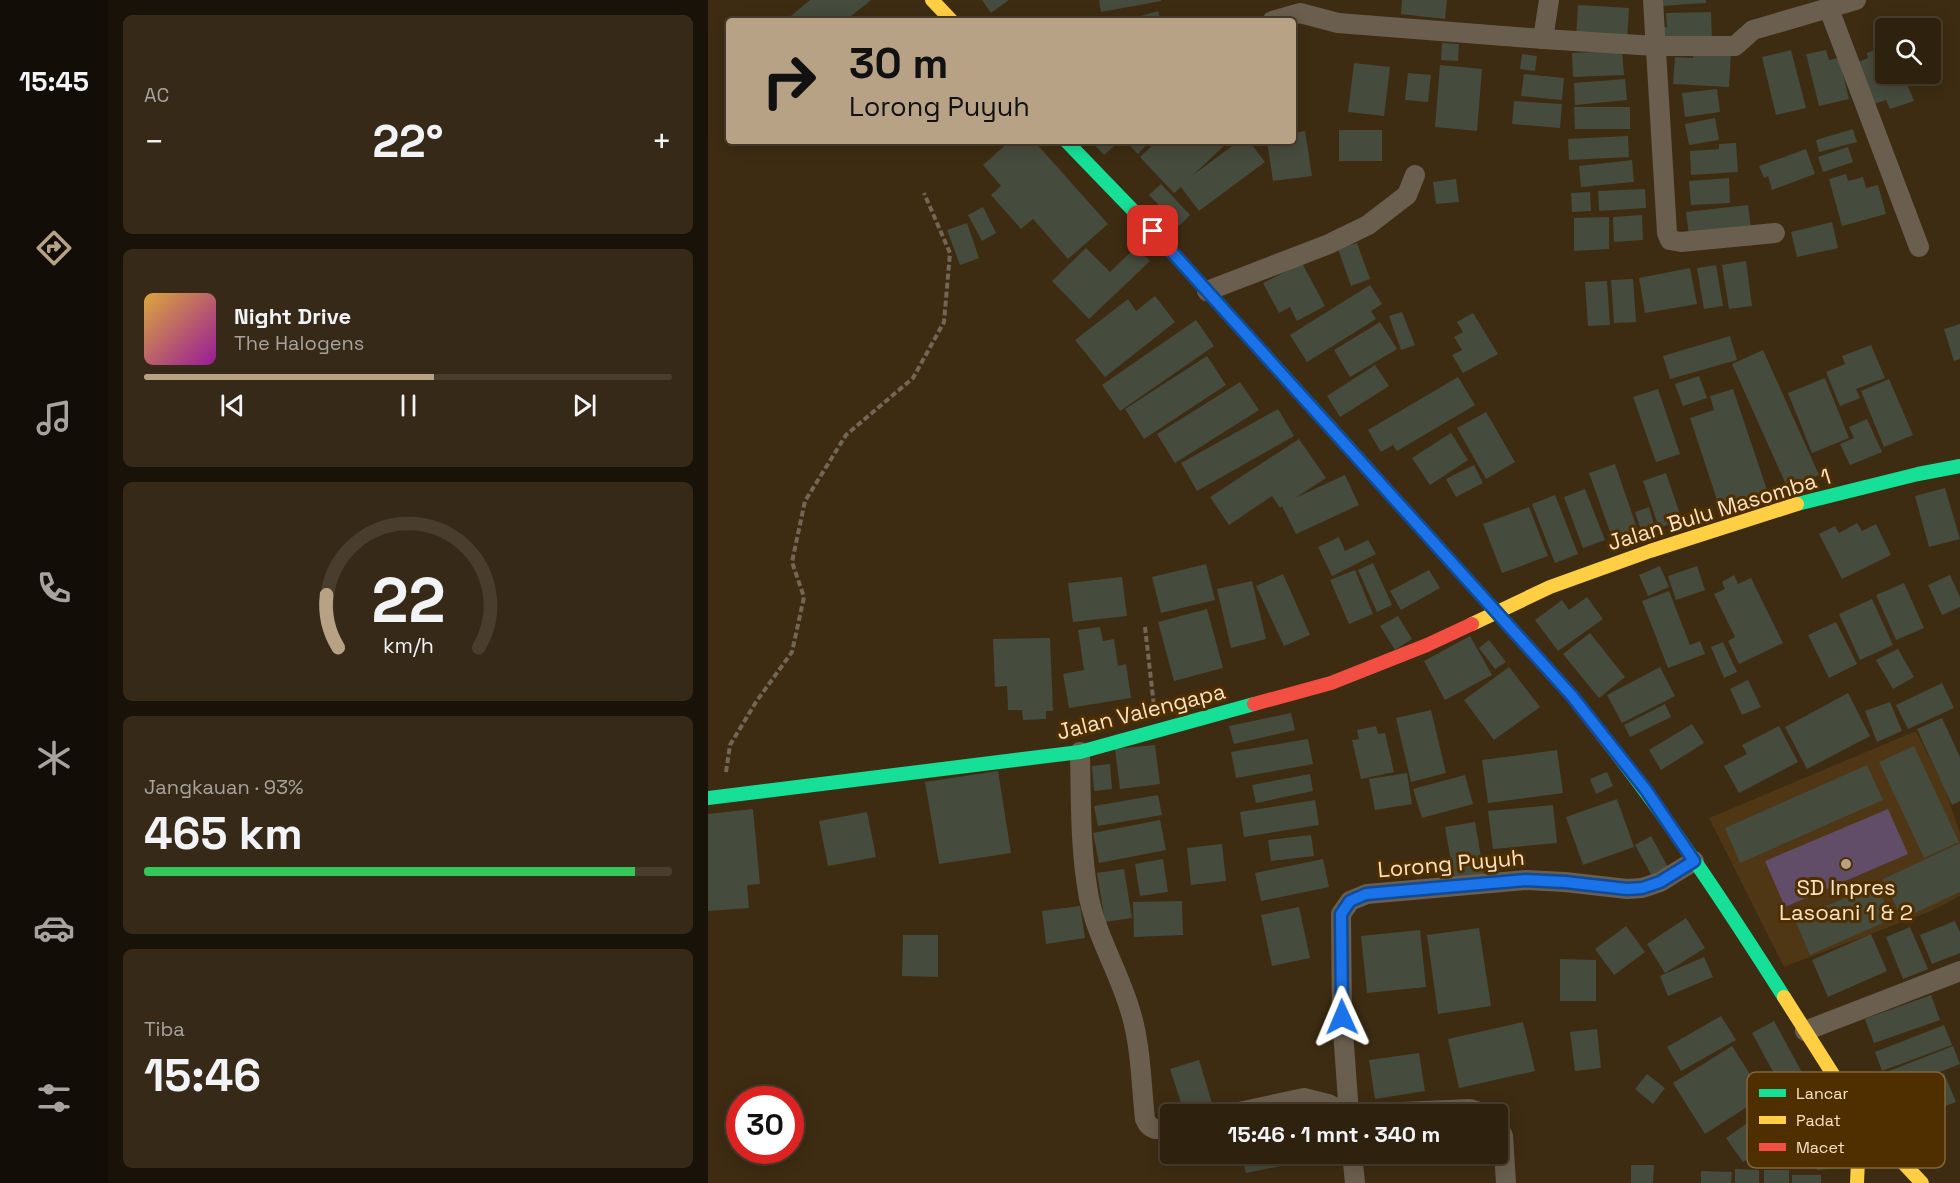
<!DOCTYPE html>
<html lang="id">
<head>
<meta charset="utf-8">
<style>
  body { margin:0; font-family:"Space Grotesk",sans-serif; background:#362917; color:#f1f3f6; height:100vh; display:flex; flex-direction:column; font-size:22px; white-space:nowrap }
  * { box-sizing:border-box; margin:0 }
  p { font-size:20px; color:#a7a39e }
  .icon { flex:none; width:33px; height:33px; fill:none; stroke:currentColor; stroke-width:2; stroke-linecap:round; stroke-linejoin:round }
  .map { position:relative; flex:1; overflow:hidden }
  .details { display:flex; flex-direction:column; gap:15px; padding:15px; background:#191208; width:600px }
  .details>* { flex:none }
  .banner { position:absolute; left:18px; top:18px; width:570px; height:126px; border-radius:6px; box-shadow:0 3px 15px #0003,0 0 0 2px #493e2e; background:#b8a286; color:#111; overflow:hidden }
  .tools { position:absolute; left:1167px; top:18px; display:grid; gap:12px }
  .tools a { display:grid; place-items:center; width:66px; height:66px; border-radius:6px; background:#2e210e; box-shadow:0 3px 15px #0003,0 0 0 2px #493e2e; font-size:30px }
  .speed { position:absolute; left:18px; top:1086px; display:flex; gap:12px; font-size:30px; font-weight:700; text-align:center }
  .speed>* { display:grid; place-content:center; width:78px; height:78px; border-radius:50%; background:#2e210e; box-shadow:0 3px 15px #0003,0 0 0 2px #493e2e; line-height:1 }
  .speed .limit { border:9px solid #d22; background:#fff; color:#111 }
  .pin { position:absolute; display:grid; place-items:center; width:51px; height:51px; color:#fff; margin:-26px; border-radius:12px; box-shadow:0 3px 9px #0006 }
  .me { position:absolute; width:66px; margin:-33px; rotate:359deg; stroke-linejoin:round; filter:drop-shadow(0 0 4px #0008) }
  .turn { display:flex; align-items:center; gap:21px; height:126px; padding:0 24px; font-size:27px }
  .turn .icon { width:78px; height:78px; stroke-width:2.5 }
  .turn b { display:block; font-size:42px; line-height:51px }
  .big { font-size:45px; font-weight:600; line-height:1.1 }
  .details .widget { flex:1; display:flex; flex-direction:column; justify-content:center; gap:9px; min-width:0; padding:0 21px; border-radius:9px; background:#362917 }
  .details .dial { align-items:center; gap:0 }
  .dial svg { height:156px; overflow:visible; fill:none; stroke:#493e2e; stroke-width:7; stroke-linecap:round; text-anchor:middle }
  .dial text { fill:#f1f3f6; stroke:none }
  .song { display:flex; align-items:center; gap:18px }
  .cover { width:72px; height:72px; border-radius:9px; background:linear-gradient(135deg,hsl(40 70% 55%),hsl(300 70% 35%)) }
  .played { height:6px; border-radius:3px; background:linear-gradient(90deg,#b8a286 55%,#493e2e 55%) }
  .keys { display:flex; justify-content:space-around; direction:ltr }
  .heat { display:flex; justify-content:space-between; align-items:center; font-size:33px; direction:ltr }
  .charge { height:9px; border-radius:4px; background:linear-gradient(90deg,#34c759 93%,#493e2e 0) }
  .trip { position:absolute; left:452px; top:1104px; width:348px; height:60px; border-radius:6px; background:#2e210e; box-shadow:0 3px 15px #0003,0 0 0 2px #493e2e; font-weight:600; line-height:60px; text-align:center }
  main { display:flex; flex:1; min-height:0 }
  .tab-bar { display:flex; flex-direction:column; width:108px; justify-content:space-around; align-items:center; background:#120d06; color:#a7a39e }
  .tab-bar .icon { width:42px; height:42px }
  .tab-bar .active { color:#b8a286 }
  .tab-bar b { font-size:27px; color:#f1f3f6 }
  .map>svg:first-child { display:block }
  .built { fill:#4f3614 }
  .green { fill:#614d68 }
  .building { fill:#454b3d }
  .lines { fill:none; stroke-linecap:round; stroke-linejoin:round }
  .path { stroke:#726656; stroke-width:4; stroke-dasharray:6 3; stroke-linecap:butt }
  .street { stroke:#6a5e4e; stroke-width:20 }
  .fast { stroke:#16e098; stroke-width:14 }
  .slow { stroke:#ffcf43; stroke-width:14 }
  .jam { stroke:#f24e42; stroke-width:14 }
  .route-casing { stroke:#114b97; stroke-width:15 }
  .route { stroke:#1a73e8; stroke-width:10 }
  .poi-dot { fill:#b8a286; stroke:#4f2f00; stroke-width:2 }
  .labels { text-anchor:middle; stroke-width:6; stroke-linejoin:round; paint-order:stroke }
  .street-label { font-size:22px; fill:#fbe2c5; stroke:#4f2f00 }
  .poi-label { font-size:22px; fill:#fbe2c5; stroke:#4f2f00 }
  .key { fill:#4f2f00; stroke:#83653b; stroke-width:1.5 }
  .key-label { font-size:16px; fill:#fbe2c5 }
</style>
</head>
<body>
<main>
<nav class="tab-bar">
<b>15:45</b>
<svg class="icon active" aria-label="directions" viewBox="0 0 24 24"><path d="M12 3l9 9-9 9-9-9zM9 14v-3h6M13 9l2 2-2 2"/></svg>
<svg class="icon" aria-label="music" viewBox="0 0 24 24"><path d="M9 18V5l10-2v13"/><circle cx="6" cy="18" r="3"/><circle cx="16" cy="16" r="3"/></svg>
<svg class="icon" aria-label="phone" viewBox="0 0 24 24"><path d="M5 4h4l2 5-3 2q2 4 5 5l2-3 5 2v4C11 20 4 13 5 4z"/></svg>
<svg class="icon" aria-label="climate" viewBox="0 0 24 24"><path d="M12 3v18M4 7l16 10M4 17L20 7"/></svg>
<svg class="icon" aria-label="car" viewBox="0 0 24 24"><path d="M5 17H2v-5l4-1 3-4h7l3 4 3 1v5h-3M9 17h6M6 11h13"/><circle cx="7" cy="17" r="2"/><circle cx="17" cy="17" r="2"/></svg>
<svg class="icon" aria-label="filters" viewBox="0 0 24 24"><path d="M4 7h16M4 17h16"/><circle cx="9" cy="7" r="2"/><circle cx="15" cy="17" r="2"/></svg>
</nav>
<section class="details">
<div class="widget"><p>AC</p>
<div class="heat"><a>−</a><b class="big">22°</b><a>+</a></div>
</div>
<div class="widget">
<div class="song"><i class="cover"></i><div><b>Night Drive</b><p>The Halogens</p></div></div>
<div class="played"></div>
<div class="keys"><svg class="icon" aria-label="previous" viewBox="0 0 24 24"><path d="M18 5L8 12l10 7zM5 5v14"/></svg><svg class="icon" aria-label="pause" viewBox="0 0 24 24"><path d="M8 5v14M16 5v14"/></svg><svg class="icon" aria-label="next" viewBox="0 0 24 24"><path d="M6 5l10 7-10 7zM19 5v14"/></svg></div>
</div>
<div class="widget dial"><svg viewBox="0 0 100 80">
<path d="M14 69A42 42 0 1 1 86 69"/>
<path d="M14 69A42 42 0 0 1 8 42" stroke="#b8a286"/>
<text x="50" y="56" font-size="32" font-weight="700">22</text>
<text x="50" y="72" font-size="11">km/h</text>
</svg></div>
<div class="widget"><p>Jangkauan · 93%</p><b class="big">465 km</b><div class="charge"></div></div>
<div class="widget"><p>Tiba</p><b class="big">15:46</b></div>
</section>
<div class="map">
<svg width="1252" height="1183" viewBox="0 0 1252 1183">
  <rect width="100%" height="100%" fill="#3d2c12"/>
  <polygon class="built" points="1208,731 1236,786 1252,833 1252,896 1223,911 1076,967 1001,818"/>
  <polygon class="green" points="1180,809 1200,854 1077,907 1057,861"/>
  <g class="building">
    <polygon points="102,0 163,0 137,21 77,21"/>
    <polygon points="274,0 301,0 283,13"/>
    <polygon points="391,0 453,0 453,1 393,12"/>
    <polygon points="694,0 739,0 737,19 693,14"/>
    <polygon points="951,0 998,0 998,3 952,6"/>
    <polygon points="870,5 921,8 919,41 868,38"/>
    <polygon points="450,11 453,21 419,21 419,20"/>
    <polygon points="1003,12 1004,39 949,41 949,28 959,27 958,13"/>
    <polygon points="734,43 751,44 750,61 733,60"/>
    <polygon points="1173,48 1176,57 1178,56 1178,74 1195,74 1206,101 1182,109 1178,100 1166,104 1150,62 1160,58 1159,53"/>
    <polygon points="986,50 1023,52 1021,87 965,84 967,57 985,58"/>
    <polygon points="1083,50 1098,108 1068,115 1054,57"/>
    <polygon points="1118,50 1121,60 1131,58 1141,99 1111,106 1098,54"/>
    <polygon points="914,51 916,75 865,77 864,53"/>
    <polygon points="814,54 829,56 827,71 812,69"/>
    <polygon points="646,63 682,67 676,116 640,112"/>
    <polygon points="732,65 774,69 769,131 727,127"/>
    <polygon points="700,73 723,75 720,102 697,100"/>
    <polygon points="816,74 856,78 854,100 813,96"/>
    <polygon points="917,79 919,100 867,105 866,83"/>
    <polygon points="1009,89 1012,112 977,117 974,93"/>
    <polygon points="806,101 854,104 852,128 804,124"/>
    <polygon points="866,107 922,107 922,129 867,129"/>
    <polygon points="1007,118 1011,140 981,145 977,124"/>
    <polygon points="1145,129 1149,142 1111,152 1108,140"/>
    <rect x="631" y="130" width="43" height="31"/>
    <polygon points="597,131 604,176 565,181 559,141 585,141 585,133"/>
    <polygon points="920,136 921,157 861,160 860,139"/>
    <polygon points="302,141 326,141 400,224 360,259 325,219 313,229 283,195 293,186 275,165"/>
    <polygon points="383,141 412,141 396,155"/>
    <polygon points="417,141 442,141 430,154"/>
    <polygon points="449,141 515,141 518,144 485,175 531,141 541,141 557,162 491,211 473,187 466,193 432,157"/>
    <polygon points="1028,143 1030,172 983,175 982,151 1011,149 1011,144"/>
    <polygon points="1140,147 1145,162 1115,172 1110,157"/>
    <polygon points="1098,149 1107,174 1064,190 1060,176 1056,178 1051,166"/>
    <polygon points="924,160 926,182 873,187 871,166"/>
    <polygon points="1138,174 1140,181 1155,177 1158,188 1170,185 1178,214 1134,226 1121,179"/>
    <polygon points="1021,178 1022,203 983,205 981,181"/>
    <polygon points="748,179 751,202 728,204 725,182"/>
    <polygon points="453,184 482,215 471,226 441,195"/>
    <polygon points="937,189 938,208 891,211 890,191"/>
    <polygon points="882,192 883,211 864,212 863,193"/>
    <polygon points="1040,205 1043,228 981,236 978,212"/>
    <polygon points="275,207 288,233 274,241 260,215"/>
    <polygon points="934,215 935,240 906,242 905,217"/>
    <polygon points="901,217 901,249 866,251 866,218"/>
    <polygon points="1124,222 1130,248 1089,257 1083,232"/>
    <polygon points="259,223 271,258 252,265 239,230"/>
    <polygon points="649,243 662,279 643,286 630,249"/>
    <polygon points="428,247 442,261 381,319 344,281 378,248 402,272"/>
    <polygon points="1038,261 1044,306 1021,309 1014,265"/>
    <polygon points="594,263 617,306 589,321 582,307 571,313 555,283"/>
    <polygon points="1008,265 1015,306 996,309 989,268"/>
    <polygon points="982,268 989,304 937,313 931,278"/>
    <polygon points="925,279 928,322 906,323 903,280"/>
    <polygon points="899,281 902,325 880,326 877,282"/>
    <polygon points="662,285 674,304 663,311 668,319 599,362 582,335"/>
    <polygon points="447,296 467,322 397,377 367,340 420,299 428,311"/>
    <polygon points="694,312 707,345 693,350 681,316"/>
    <polygon points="765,313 790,354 755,373 744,355 754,350 746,337 755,332 749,322"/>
    <polygon points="488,320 506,346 412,411 394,385"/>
    <polygon points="672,322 689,349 642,377 626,350"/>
    <polygon points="1252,324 1252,359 1246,361 1236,329"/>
    <polygon points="1022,336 1029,360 962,379 955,356"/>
    <polygon points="1163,345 1177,378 1148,389 1152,398 1132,406 1118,372 1137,364 1134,356"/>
    <polygon points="1055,350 1111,475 1080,489 1024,364"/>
    <polygon points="499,356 518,385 436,439 417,409"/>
    <polygon points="667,365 681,386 632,417 619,396"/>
    <polygon points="991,376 999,398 975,406 967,384"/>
    <polygon points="750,377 767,405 689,451 685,445 673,452 660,430"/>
    <polygon points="1117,378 1141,438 1104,453 1080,393"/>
    <polygon points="1181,379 1205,435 1176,447 1153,391"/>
    <polygon points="532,382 551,410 467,463 449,434"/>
    <polygon points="950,389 972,454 948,462 925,397"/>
    <polygon points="1025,389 1060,493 1012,509 982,418 1006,410 1002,396"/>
    <polygon points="570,409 586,436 489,491 473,463"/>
    <polygon points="778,412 807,462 778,479 749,428"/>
    <polygon points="1159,419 1174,452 1142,465 1132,444 1146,438 1141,427"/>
    <polygon points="743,433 760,460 722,485 704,458"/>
    <polygon points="591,439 618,478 587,498 637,475 651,505 588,534 574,506 572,508 564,496 521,525 502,497"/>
    <polygon points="907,464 932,537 907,546 881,473"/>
    <polygon points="766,465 775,483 748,497 738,479"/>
    <polygon points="958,473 974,520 951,528 935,481"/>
    <polygon points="1237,488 1252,539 1221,547 1207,496"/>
    <polygon points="877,489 897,540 875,548 856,497"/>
    <polygon points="847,495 870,554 847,563 824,504"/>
    <polygon points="821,507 840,556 794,573 775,524"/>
    <polygon points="941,507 948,531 935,536 927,512"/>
    <polygon points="1149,523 1154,531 1168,524 1183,555 1134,579 1111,534 1127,526 1131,533"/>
    <polygon points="631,537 637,551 660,540 668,554 624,576 610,547"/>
    <polygon points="665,563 684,605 669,612 650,570"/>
    <polygon points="498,564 507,600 453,613 444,577"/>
    <polygon points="952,566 961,587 940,596 931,575"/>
    <polygon points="989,566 997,590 968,600 960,576"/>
    <polygon points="647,570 665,614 641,624 622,580"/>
    <polygon points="721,570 732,588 693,610 682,591"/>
    <polygon points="575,574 602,635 576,646 548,586"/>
    <polygon points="1026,575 1030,584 1043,578 1075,643 1031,664 1020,641 1027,637 1006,594 1017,589 1014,582"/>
    <polygon points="1242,575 1252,597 1252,607 1234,615 1220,585"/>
    <polygon points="414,577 419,616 365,622 360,583"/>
    <polygon points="544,581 558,639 523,648 509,589"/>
    <polygon points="1196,583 1216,628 1188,640 1168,595"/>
    <polygon points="961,591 982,645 992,641 997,654 960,668 934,601"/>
    <polygon points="879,597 895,619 850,651 827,620 854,600 861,610"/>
    <polygon points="1164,599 1185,645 1152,660 1131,614"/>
    <polygon points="499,609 515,668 466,681 450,622"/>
    <polygon points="690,616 704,639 687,650 672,626"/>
    <polygon points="1128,622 1149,664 1121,678 1100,635"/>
    <polygon points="392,627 395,641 406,639 410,666 418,664 423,698 361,708 355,674 376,670 370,630"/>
    <polygon points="882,633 917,677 891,698 855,654"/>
    <polygon points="762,636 784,675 737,700 716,661"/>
    <polygon points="342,638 345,711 338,711 338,719 315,720 314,710 300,710 299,686 287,687 285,639"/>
    <polygon points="781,640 798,662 787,669 771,648"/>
    <polygon points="1015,642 1029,672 1016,678 1003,647"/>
    <polygon points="1190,649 1206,677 1185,689 1168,660"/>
    <polygon points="801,667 832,707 786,740 756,700"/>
    <polygon points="952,667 967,696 914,723 899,695"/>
    <polygon points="1040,680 1053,707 1034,715 1022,689"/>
    <polygon points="1234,683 1246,708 1200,729 1188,705"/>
    <polygon points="1140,693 1162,736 1099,769 1077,727"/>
    <polygon points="1182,702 1194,731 1169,742 1157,711"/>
    <polygon points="957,704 963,717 922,737 916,725"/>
    <polygon points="723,710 738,773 703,782 688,718"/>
    <polygon points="583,713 587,730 526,744 521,726"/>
    <polygon points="1234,718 1252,757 1252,801 1244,805 1209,729"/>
    <polygon points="984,724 996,743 953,770 941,750"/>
    <polygon points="668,726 670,734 677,733 686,772 653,779 644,740 651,739 649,730"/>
    <polygon points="1071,726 1090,762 1031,793 1016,766 1039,754 1034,745"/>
    <polygon points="600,739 605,764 528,778 523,752"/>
    <polygon points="447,745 452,784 412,789 407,749"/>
    <polygon points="1206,746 1251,842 1216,858 1171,762"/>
    <polygon points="849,750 855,793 780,803 774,760"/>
    <polygon points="402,764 404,789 386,791 384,766"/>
    <polygon points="1159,765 1175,800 1032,863 1017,828"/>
    <polygon points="290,771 303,853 231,864 217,782"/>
    <polygon points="899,772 905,786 888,794 882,779"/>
    <polygon points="699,773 704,804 667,810 661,779"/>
    <polygon points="602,774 605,791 548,803 544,785"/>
    <polygon points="757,775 765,804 714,818 705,789"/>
    <polygon points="450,795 454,815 390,826 386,806"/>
    <polygon points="909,799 926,847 875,865 858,817"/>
    <polygon points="607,800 611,825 536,837 532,812"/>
    <polygon points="845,805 849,843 785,849 780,811"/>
    <polygon points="45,809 52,884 39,885 41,908 0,911 0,814"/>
    <polygon points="159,812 168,857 120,866 111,821"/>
    <polygon points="452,820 458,850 391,863 385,833"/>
    <polygon points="767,822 776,874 746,879 737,827"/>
    <polygon points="603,835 606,856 563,861 560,840"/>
    <polygon points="943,836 961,869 945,878 927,845"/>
    <polygon points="1252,843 1252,892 1194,919 1175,879"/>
    <polygon points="514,844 518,881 483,885 479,848"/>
    <polygon points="455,859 460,892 432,896 427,864"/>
    <polygon points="615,859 621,887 553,901 547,873"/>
    <polygon points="416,869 424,918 397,922 389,873"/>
    <polygon points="1168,884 1184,919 1102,955 1087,920"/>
    <polygon points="474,901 475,935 426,937 425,902"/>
    <polygon points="372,906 377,938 338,944 334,911"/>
    <polygon points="591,907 602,958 564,966 553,915"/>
    <polygon points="978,918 997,948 957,973 939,944"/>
    <polygon points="1247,921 1252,932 1252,953 1224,964 1212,935"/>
    <polygon points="918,926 937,952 906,975 887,949"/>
    <polygon points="1202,927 1220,969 1195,979 1178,937"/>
    <polygon points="771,928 783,1006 730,1014 719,935"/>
    <polygon points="712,930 718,987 659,993 653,936"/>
    <polygon points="1163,934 1179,971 1120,997 1104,960"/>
    <polygon points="195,935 230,935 230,977 194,976"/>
    <polygon points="996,957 1005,977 960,996 952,976"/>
    <polygon points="852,959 888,960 888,1001 852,1001"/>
    <polygon points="1223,995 1232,1020 1166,1043 1157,1019"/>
    <polygon points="1013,1016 1028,1040 973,1071 959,1047"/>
    <polygon points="1066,1021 1097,1078 1075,1090 1044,1033"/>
    <polygon points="815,1022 827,1071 751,1088 740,1039"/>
    <polygon points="1236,1025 1244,1045 1174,1071 1167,1052"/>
    <polygon points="889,1029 893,1068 867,1071 862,1032"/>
    <polygon points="1024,1046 1056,1096 997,1134 965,1083"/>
    <polygon points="1245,1046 1252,1064 1188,1089 1181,1071"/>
    <polygon points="711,1053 717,1091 667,1099 661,1060"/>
    <polygon points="491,1060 504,1103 476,1112 462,1069"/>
    <polygon points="1236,1073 1248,1102 1224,1111 1212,1082"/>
    <polygon points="939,1074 957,1088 945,1104 927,1089"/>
    <polygon points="1055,1112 1072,1137 1035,1162 1018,1138"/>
    <polygon points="1128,1145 1131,1168 1109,1170 1106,1148"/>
    <polygon points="533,1154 576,1154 578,1165 538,1173"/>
    <polygon points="923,1165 946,1165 945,1183 923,1183"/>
    <polygon points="1027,1169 1051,1170 1051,1183 1027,1183"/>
    <rect x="1056" y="1170" width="25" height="13"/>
    <polygon points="993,1171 1024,1172 1023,1183 993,1183"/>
    <rect x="1084" y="1175" width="29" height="8"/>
  </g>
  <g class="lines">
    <g class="path">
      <polyline points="437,627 446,706"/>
      <polyline points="18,772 22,745 48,702 84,652 96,597 84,562 97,501 138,435 205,378 236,322 242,253 216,193"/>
    </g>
    <g class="street">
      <polyline points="945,0 959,233 962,240 973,242 1067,233"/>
      <polyline points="1121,9 1211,247"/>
      <polyline points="564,21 592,13 630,23 835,39 948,46 1027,46 1045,30 1148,0"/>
      <polyline points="835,39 841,0"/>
      <polyline points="499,291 621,244 660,225 699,195 707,175"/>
      <path d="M372 752C373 801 372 850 381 898 389 937 411 972 422 1010 433 1044 433 1083 437 1119 442 1131 449 1130 462 1128"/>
      <polyline points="1097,1031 1252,971"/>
      <polyline points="522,1114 596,1098 620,1104 640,1114"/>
      <polyline points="641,1114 634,1017 633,914 642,901 659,894 818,880 857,882 919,889 934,888 952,882 986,861"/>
      <polyline points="647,1114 762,1109 776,1114"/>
      <polyline points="789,1125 795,1136 798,1183"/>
      <polyline points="644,1154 647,1183"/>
    </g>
    <g class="fast">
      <polyline points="358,141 445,231 639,446"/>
      <polyline points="1089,504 1210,474 1252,466"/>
      <path d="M898 740C963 822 1020 909 1076 997"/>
      <polyline points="0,798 372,752 546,704"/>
    </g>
    <g class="slow">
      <polyline points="224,0 244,21"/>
      <polyline points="764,624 842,587 942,551 1089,504"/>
      <polyline points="1076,997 1152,1117 1214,1183"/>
      <polyline points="1149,1183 1152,1117"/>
    </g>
    <g class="jam">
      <polyline points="639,446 864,696 898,740"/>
      <polyline points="546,704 623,683 719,645 764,624"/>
    </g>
  </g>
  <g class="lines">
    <g class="route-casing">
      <polyline id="route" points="445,231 864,696 938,790 986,861 952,882 934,888 919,889 857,882 818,880 658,894 642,901 633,914 634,1017"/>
    </g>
    <use href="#route" class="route"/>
  </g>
  <circle class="poi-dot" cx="1138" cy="864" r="6"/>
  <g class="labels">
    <g class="street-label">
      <text transform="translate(1011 509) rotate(-17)" y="8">Jalan Bulu Masomba 1</text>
      <text transform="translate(433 711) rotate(-14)" y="8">Jalan Valengapa</text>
      <text transform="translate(743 863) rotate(-5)" y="8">Lorong Puyuh</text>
    </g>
    <g class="poi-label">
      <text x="1138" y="895">SD Inpres<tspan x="1138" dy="25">Lasoani 1 &amp; 2</tspan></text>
    </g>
  </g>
  <rect x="1039" y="1072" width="198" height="96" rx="9" class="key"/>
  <rect x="1051" y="1089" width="27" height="8" fill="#16e098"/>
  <rect x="1051" y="1116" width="27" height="8" fill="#ffcf43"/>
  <rect x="1051" y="1143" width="27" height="8" fill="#f24e42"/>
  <g class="key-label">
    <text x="1088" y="1099">Lancar</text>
    <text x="1088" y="1126">Padat</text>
    <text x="1088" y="1153">Macet</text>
  </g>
</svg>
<div class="tools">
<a><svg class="icon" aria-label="search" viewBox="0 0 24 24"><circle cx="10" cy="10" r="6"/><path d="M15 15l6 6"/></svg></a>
</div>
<div class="speed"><div class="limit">30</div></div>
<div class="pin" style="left:445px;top:231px;background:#d93025"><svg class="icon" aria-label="arrive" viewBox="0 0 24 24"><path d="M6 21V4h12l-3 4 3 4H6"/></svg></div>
<svg class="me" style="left:634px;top:1017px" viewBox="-20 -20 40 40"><path d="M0-17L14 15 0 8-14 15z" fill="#1a73e8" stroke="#fff" stroke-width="4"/></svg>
<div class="trip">15:46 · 1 mnt · 340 m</div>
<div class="banner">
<div class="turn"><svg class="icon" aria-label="right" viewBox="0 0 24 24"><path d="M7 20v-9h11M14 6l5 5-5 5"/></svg><div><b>30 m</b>Lorong Puyuh</div></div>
</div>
</div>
</main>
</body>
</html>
